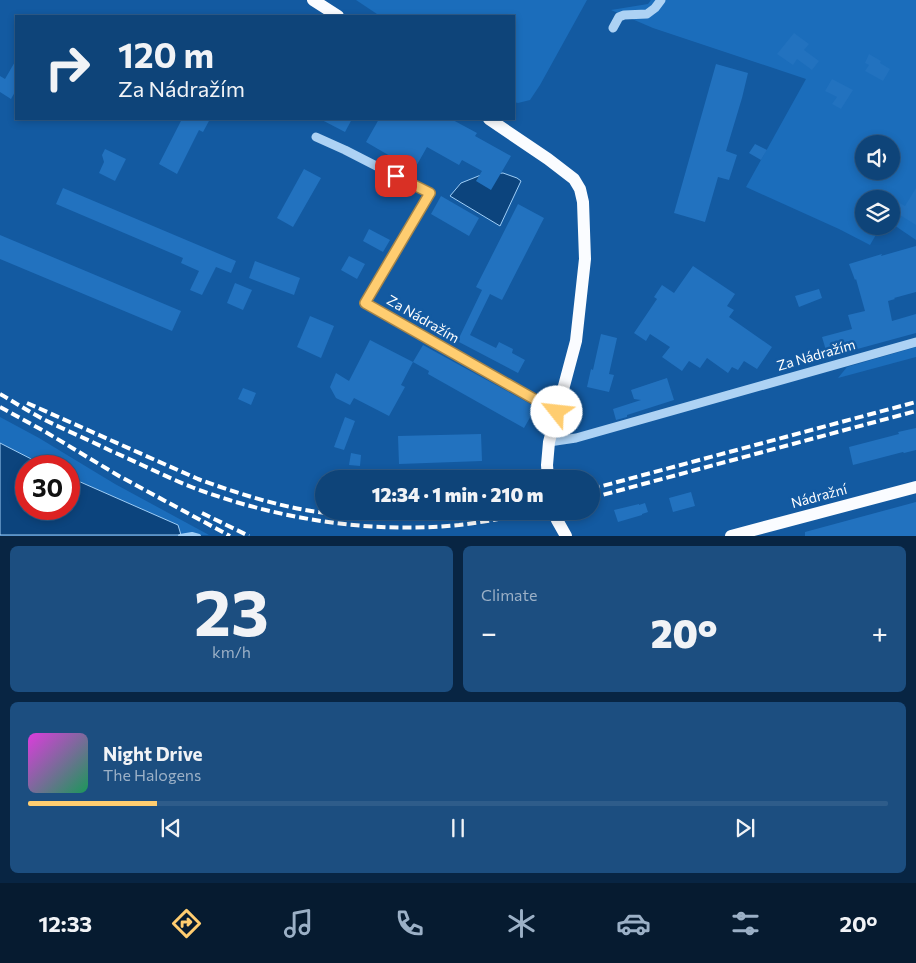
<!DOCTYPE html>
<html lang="en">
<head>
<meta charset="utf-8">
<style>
  body { margin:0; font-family:Commissioner,sans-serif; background:#1c4e80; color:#f1f3f6; height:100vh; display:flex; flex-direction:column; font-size:19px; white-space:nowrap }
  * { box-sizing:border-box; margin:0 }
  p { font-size:16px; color:#9bb0c6 }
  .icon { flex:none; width:28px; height:28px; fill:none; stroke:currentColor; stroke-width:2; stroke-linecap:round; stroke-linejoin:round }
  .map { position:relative; height:536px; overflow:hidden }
  .panel { display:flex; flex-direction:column; gap:10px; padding:10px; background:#082543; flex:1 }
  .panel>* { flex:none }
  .guide { position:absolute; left:15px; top:15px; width:500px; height:105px; border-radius:0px; box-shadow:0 2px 8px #0003,0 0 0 1px #2e5c8a; background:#0e4479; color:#f1f3f6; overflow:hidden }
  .buttons { position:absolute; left:855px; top:135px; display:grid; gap:10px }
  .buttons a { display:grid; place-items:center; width:45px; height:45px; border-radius:50%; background:#0e4479; box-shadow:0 2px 8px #0003,0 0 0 1px #2e5c8a; font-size:25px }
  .speed { position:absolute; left:15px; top:455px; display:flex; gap:10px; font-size:25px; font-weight:700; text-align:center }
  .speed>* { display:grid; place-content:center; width:65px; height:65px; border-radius:50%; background:#0e4479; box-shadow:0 2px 8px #0003,0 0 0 1px #2e5c8a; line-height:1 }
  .speed .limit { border:8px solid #d22; background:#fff; color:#111 }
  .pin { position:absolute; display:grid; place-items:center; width:42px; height:42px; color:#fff; margin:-21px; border-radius:10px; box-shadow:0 2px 8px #0006 }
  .me { position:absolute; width:55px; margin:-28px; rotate:299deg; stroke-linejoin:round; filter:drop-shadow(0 0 4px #0008) }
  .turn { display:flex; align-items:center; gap:18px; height:105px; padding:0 20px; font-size:22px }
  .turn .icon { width:65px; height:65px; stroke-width:2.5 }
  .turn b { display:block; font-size:35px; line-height:42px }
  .big { font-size:38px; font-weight:800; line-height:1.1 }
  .panel .tile { flex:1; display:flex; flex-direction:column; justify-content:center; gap:8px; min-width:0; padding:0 18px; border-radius:8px; background:#1c4e80 }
  .panel .dial { align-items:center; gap:0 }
  .dial b { font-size:65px; line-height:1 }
  .song { display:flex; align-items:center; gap:15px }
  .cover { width:60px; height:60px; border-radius:8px; background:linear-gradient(135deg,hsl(300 70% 55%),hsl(150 70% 35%)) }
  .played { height:5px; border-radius:2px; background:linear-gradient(90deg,#ffcd70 15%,#2e5c8a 15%) }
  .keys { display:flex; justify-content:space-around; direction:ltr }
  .heat { display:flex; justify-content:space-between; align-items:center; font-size:28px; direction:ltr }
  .panel .tiles { flex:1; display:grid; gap:10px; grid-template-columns:1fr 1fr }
  .tile:last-child { grid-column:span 2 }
  .trip { position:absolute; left:315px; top:470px; width:285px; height:50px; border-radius:25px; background:#0e4479; box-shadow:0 2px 8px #0003,0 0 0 1px #2e5c8a; font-weight:800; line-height:50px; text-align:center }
  .tab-bar { display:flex; height:80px; justify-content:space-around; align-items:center; background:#061b30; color:#9bb0c6 }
  .tab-bar .icon { width:35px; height:35px }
  .tab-bar .on { color:#ffcd70 }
  .tab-bar b { font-size:22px; color:#f1f3f6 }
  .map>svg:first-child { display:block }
  .green { fill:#1b6dbb; fill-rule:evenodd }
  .water { fill:#0c447d; stroke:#9fcef7 }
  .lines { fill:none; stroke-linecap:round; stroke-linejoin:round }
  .stream { stroke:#9fcef7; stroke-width:4 }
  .building { fill:#2272bf }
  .minor { stroke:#add2f4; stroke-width:9 }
  .major { stroke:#fafcff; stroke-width:12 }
  .rail { stroke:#fff; stroke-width:4; stroke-dasharray:9 4; stroke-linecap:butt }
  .route-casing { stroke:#a68549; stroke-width:12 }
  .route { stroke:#ffcd70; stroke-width:9 }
  .labels { text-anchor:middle; stroke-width:5; stroke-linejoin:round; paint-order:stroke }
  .street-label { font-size:14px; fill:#fff; stroke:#135aa1 }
</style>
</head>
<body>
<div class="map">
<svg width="916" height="536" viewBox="0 0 916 536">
  <rect width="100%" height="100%" fill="#135aa1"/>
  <g class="green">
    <polygon points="356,0 587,0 540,85 530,100 518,103 514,102 514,16 380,16"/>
    <path d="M651 0H916V240L891 223V199H864V226H881L870 245 839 229 746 187 806 79 653 28 611 10 648 4ZM864 144H891V171H864Z"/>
    <polygon points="916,347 916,357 838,378 847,367"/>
    <polygon points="0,417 39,438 115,484 209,535 181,535 178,525 69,477 69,466 45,466 0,443"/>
  </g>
  <g class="water">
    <polygon points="503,173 517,178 521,181 500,226 450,196 461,183 481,175"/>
    <polygon points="0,443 45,466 26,466 26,509 69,509 69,477 178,525 181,535 0,535"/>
  </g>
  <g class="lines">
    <polyline class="stream" points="180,536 192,534 199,536"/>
  </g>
  <g class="building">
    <polygon points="794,33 809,44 804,50 819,61 812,70 797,59 793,65 777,54"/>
    <polygon points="869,54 881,61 880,63 890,69 883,81 865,71 869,65 865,63"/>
    <polygon points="16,60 16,90 11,99 0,92 0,76 5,79"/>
    <polygon points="716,64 748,73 742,98 726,151 737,155 729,180 718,177 705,222 674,213"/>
    <polygon points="832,79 853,90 841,109 832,104 837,97 825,91"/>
    <polygon points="182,119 210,119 203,132 199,130 177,174 159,164"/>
    <polygon points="320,119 352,119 345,132"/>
    <polygon points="379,119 451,119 477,133 475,136 511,156 491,190 476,181 482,171 462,160 459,165 427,147 414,170 366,142"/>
    <polygon points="755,144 767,150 761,160 749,153"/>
    <polygon points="105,149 126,159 115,181 99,173 104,162 102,155"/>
    <polygon points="304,169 321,178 293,227 277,218"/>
    <polygon points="63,188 236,261 231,273 216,267 202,295 190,290 199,271 181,263 183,258 56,204"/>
    <polygon points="916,188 916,225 900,215 898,217 891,213 891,198 905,206"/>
    <polygon points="441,196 479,218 469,236 431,214"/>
    <polygon points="518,204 544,218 502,300 490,294 470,335 496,348 499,342 513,349 512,353 525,360 518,373 459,342 460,339 459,338 482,290 476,287"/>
    <polygon points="369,229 390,240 383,252 363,241"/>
    <polygon points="0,235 181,311 172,331 0,259"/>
    <polygon points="916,246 916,292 894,298 895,299 888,301 892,321 916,314 916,333 828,357 822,337 852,329 848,315 865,311 856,279 855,280 849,264 882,254 881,256"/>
    <polygon points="349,256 365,264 357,279 341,270"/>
    <polygon points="255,261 300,278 294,295 249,278"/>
    <polygon points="693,266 735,294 727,306 734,310 729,317 772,347 757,369 744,361 738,370 732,367 728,373 707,358 700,368 689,361 682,371 662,357 670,347 650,334 646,341 634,333 657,299 654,297 662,285 674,293"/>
    <polygon points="235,283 252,290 243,310 227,303"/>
    <polygon points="819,289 822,298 799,307 795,296"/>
    <polygon points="310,316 334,326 321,358 297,347"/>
    <polygon points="601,334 617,338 609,374 614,375 609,392 587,387 591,369 593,370"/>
    <polygon points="370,340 413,362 401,385 405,387 389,416 354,398 350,405 336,398 330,387 336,373 349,381"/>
    <polygon points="423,345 536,407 524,428 428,374 429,371 413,362"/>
    <polygon points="667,378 674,400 627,415 627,417 616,420 613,409 641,400 634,399 631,390"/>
    <polygon points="243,388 256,393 251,405 238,399"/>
    <polygon points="345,417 355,421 344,450 334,447"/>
    <polygon points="916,428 916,450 904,453 903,452 853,465 849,447 899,434 898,432"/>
    <polygon points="481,434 482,461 399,464 398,436"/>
    <polygon points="351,453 361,455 360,466 349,465"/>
    <polygon points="691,492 695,506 673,512 669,498"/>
    <polygon points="916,502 916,536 805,536 805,532"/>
    <polygon points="645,503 648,512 642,514 642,515 618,522 614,510 639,504 639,505"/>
  </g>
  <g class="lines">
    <g class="minor">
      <polyline points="613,28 619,17 624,15 647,14 655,8 661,0"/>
      <polyline points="316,137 345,150 429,193 365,303 557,412"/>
      <polyline points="549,442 576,438 916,342"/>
    </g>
    <g class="major">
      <polyline points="313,0 338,16"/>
      <polyline points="489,119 548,159 574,179 580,189 583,202 585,259 576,341 549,442 547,465 548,479"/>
      <polyline points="554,511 557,520 566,536"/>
      <polyline points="731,536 916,487"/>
    </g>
    <g class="rail">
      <path d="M0 394C14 402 28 411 43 419 65 430 89 440 111 451 139 463 166 477 194 488 278 519 369 534 459 525 485 522 511 517 537 511"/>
      <path d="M27 403 198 479C239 494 283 508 326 513 382 521 438 519 493 511"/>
      <polyline points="0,407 44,431 119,476 230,536"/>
      <polyline points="591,489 916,402"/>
      <polyline points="591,498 916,411"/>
      <polyline points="202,513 249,536"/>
    </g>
  </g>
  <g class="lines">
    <g class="route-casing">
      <polyline id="route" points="396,176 430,193 365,303 557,412"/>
    </g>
    <use href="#route" class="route"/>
  </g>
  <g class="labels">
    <g class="street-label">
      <text transform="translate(423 319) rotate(30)" y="5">Za Nádražím</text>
      <text transform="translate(816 355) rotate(-16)" y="5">Za Nádražím</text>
      <text transform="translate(819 496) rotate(-15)" y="5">Nádražní</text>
    </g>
  </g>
</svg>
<div class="buttons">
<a><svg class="icon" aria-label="sound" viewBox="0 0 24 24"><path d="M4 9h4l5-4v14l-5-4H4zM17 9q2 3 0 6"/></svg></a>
<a><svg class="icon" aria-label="layers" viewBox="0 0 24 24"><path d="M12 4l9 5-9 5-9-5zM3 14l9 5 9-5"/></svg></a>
</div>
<div class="speed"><div class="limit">30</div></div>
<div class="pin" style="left:396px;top:176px;background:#d93025"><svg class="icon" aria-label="arrive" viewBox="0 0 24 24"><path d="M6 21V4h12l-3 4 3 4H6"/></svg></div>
<svg class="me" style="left:557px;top:412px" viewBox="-20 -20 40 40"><circle r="19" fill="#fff"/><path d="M0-13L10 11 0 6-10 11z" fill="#ffcd70"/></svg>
<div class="trip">12:34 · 1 min · 210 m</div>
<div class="guide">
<div class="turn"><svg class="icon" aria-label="right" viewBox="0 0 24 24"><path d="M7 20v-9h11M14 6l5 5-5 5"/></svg><div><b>120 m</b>Za Nádražím</div></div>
</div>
</div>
<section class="panel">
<div class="tiles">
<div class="tile dial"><b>23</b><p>km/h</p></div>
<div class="tile"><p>Climate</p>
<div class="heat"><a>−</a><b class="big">20°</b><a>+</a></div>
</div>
<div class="tile">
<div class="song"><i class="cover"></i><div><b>Night Drive</b><p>The Halogens</p></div></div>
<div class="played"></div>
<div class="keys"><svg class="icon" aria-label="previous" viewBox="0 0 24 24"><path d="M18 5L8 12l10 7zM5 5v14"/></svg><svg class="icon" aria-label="pause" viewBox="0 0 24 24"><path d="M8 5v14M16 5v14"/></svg><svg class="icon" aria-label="next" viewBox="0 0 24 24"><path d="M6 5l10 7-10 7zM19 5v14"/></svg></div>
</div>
</div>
</section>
<nav class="tab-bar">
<b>12:33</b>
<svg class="icon on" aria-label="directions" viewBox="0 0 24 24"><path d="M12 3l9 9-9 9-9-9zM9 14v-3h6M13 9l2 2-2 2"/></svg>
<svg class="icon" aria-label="music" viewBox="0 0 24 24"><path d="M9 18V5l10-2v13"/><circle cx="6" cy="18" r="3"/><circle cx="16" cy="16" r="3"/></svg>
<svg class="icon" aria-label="phone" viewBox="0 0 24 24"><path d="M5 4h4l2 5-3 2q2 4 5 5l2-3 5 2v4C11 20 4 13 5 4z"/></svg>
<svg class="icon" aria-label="climate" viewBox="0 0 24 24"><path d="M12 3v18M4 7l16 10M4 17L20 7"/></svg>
<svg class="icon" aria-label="car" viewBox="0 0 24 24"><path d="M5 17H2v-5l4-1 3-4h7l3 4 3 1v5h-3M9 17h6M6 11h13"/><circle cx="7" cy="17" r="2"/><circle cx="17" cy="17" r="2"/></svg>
<svg class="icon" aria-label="filters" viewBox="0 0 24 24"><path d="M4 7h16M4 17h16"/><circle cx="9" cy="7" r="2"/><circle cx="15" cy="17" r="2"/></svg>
<b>20°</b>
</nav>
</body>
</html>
